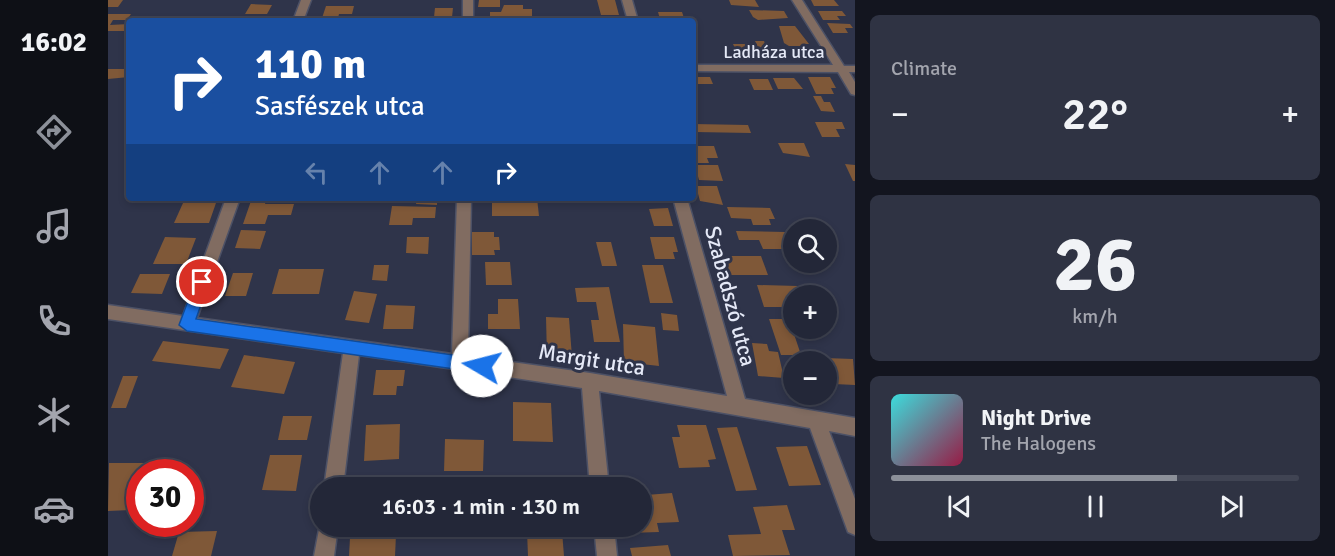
<!DOCTYPE html>
<html lang="en">
<head>
<meta charset="utf-8">
<style>
  body { margin:0; font-family:Signika,sans-serif; background:#2f3343; color:#f1f3f6; height:100vh; display:flex; flex-direction:column; font-size:22px; white-space:nowrap }
  * { box-sizing:border-box; margin:0 }
  p { font-size:20px; color:#a3a5ae }
  .icon { flex:none; width:33px; height:33px; fill:none; stroke:currentColor; stroke-width:2; stroke-linecap:round; stroke-linejoin:round }
  .map { position:relative; flex:1; overflow:hidden }
  .sheet { display:flex; flex-direction:column; gap:15px; padding:15px; background:#13151f; width:480px }
  .sheet>* { flex:none }
  .banner { position:absolute; left:18px; top:18px; width:570px; height:183px; border-radius:6px; box-shadow:0 3px 9px #0003,0 0 0 2px #404453; background:#1a4fa0; color:#fff; overflow:hidden }
  .controls { position:absolute; left:675px; top:219px; display:grid; gap:12px }
  .controls a { display:grid; place-items:center; width:54px; height:54px; border-radius:50%; background:#232738; box-shadow:0 3px 9px #0003,0 0 0 2px #404453; font-size:30px }
  .speed { position:absolute; left:18px; top:459px; display:flex; gap:12px; font-size:30px; font-weight:700; text-align:center }
  .speed>* { display:grid; place-content:center; width:78px; height:78px; border-radius:50%; background:#232738; box-shadow:0 3px 9px #0003,0 0 0 2px #404453; line-height:1 }
  .speed .limit { border:9px solid #d22; background:#fff; color:#111 }
  .pin { position:absolute; display:grid; place-items:center; width:51px; height:51px; color:#fff; margin:-26px; border:3px solid #fff; border-radius:50%; box-shadow:0 2px 6px #0007 }
  .me { position:absolute; width:66px; margin:-33px; rotate:278deg; stroke-linejoin:round; filter:drop-shadow(0 0 4px #0008) }
  .turn { display:flex; align-items:center; gap:21px; height:126px; padding:0 30px; font-size:27px }
  .turn .icon { width:78px; height:78px; stroke-width:2.5 }
  .turn b { display:block; font-size:42px; line-height:51px }
  .lanes { display:flex; align-items:center; height:57px; padding:0 30px; background:#0003; justify-content:center; gap:30px; direction:ltr }
  .lanes .off { opacity:.35 }
  .big { font-size:45px; font-weight:600; line-height:1.1 }
  .sheet .tile { flex:1; display:flex; flex-direction:column; justify-content:center; gap:9px; min-width:0; padding:0 21px; border-radius:9px; background:#2f3343 }
  .sheet .dial { align-items:center; gap:0 }
  .dial b { font-size:78px; line-height:1 }
  .song { display:flex; align-items:center; gap:18px }
  .cover { width:72px; height:72px; border-radius:9px; background:linear-gradient(135deg,hsl(180 70% 55%),hsl(340 70% 35%)) }
  .played { height:6px; border-radius:3px; background:linear-gradient(90deg,#8c9099 70%,#404453 70%) }
  .keys { display:flex; justify-content:space-around; direction:ltr }
  .heat { display:flex; justify-content:space-between; align-items:center; font-size:33px; direction:ltr }
  .trip { position:absolute; left:202px; top:477px; width:342px; height:60px; border-radius:30px; background:#232738; box-shadow:0 3px 9px #0003,0 0 0 2px #404453; font-weight:600; line-height:60px; text-align:center }
  main { display:flex; flex:1; min-height:0 }
  .tabs { display:flex; flex-direction:column; width:108px; justify-content:space-around; align-items:center; background:#0e1016; color:#a3a5ae }
  .tabs .icon { width:42px; height:42px }
  .tabs .current { color:#8c9099 }
  .tabs b { font-size:27px; color:#f1f3f6 }
  .map>svg:first-child { display:block }
  .building { fill:#7f5838 }
  .lines { fill:none; stroke-linecap:round; stroke-linejoin:round }
  .minor-casing { stroke:#4c5166; stroke-width:3 }
  .minor { fill:#816c61; fill-rule:evenodd }
  .route { fill:#1a73e8; stroke:#114b97; stroke-width:1.5 }
  .labels { text-anchor:middle; stroke-width:6; stroke-linejoin:round; paint-order:stroke }
  .far-street-label { font-size:18px; fill:#e5e9f7; stroke:#2f344a }
  .street-label { font-size:22px; fill:#e5e9f7; stroke:#2f344a }
</style>
</head>
<body>
<main>
<nav class="tabs">
<b>16:02</b>
<svg class="icon current" aria-label="directions" viewBox="0 0 24 24"><path d="M12 3l9 9-9 9-9-9zM9 14v-3h6M13 9l2 2-2 2"/></svg>
<svg class="icon" aria-label="music" viewBox="0 0 24 24"><path d="M9 18V5l10-2v13"/><circle cx="6" cy="18" r="3"/><circle cx="16" cy="16" r="3"/></svg>
<svg class="icon" aria-label="phone" viewBox="0 0 24 24"><path d="M5 4h4l2 5-3 2q2 4 5 5l2-3 5 2v4C11 20 4 13 5 4z"/></svg>
<svg class="icon" aria-label="climate" viewBox="0 0 24 24"><path d="M12 3v18M4 7l16 10M4 17L20 7"/></svg>
<svg class="icon" aria-label="car" viewBox="0 0 24 24"><path d="M5 17H2v-5l4-1 3-4h7l3 4 3 1v5h-3M9 17h6M6 11h13"/><circle cx="7" cy="17" r="2"/><circle cx="17" cy="17" r="2"/></svg>
</nav>
<div class="map">
<svg width="747" height="556" viewBox="0 0 747 556">
  <rect width="100%" height="100%" fill="#2f344a"/>
  <g class="building">
    <polygon points="0,0 15,0 10,7 0,7"/>
    <polygon points="371,0 392,0 392,7 370,7"/>
    <polygon points="489,0 507,0 511,15 493,15"/>
    <polygon points="621,0 647,0 651,7 623,5"/>
    <polygon points="703,0 726,0 731,6 706,6"/>
    <polygon points="143,4 164,5 159,14 137,14"/>
    <polygon points="396,5 415,5 415,9 424,9 424,17 382,18 382,12 393,12"/>
    <polygon points="218,6 246,6 244,14 231,14 230,18 214,18"/>
    <polygon points="327,8 345,8 344,17 326,17"/>
    <polygon points="641,10 676,11 680,18 650,20 645,17"/>
    <polygon points="710,11 734,11 738,16 729,16 732,20 715,20"/>
    <polygon points="550,12 574,12 577,21 552,19"/>
    <polygon points="0,14 23,14 19,20 5,20 2,25 21,24 18,31 0,31"/>
    <polygon points="488,16 510,17 511,21 489,21"/>
    <polygon points="719,23 742,24 745,28 737,28 740,33 725,33"/>
    <polygon points="671,26 687,26 701,44 696,44 698,46 681,46 676,43"/>
    <polygon points="647,41 656,41 660,50 670,50 675,60 656,60"/>
    <polygon points="625,44 647,44 654,60 631,57"/>
    <polygon points="0,69 21,69 21,77 0,79"/>
    <polygon points="585,77 602,77 605,84 585,84"/>
    <polygon points="700,77 722,77 728,88 723,88 726,94 708,94"/>
    <polygon points="665,78 686,78 695,89 670,89"/>
    <polygon points="641,79 660,79 665,90 646,90"/>
    <polygon points="705,96 713,96 716,102 722,102 727,112 713,111"/>
    <polygon points="707,122 734,122 737,129 728,129 732,137 714,137"/>
    <polygon points="585,124 640,125 643,133 587,132 589,140 585,140"/>
    <polygon points="670,143 696,143 702,157 675,153"/>
    <polygon points="585,146 606,146 610,158 599,158 601,163 585,163"/>
    <polygon points="737,164 747,165 747,181 745,181"/>
    <polygon points="587,165 610,165 615,181 591,180"/>
    <polygon points="588,186 609,186 615,205 592,201"/>
    <polygon points="144,198 159,198 157,204 186,204 183,215 160,215 157,224 135,224"/>
    <polygon points="309,198 329,198 329,205 308,204"/>
    <polygon points="384,198 429,198 431,216 384,216"/>
    <polygon points="75,203 108,203 101,223 66,223"/>
    <polygon points="284,206 328,207 327,218 305,218 304,225 281,225"/>
    <polygon points="619,207 662,208 667,219 661,219 663,225 645,225 643,219 623,218"/>
    <polygon points="560,208 565,226 546,226 541,209"/>
    <polygon points="133,230 158,231 152,249 127,248"/>
    <polygon points="628,231 677,232 683,249 655,249 651,240 631,240"/>
    <polygon points="364,232 386,232 386,237 391,237 392,250 386,250 387,255 364,255"/>
    <polygon points="57,237 88,238 78,264 45,264"/>
    <polygon points="299,237 321,237 320,254 298,253"/>
    <polygon points="542,237 566,237 570,252 565,252 567,259 547,259"/>
    <polygon points="488,242 503,242 509,266 494,266"/>
    <polygon points="614,256 653,256 660,275 619,275"/>
    <polygon points="377,262 402,262 404,285 378,285"/>
    <polygon points="266,265 281,265 279,281 264,280"/>
    <polygon points="534,265 555,265 565,303 542,303"/>
    <polygon points="171,269 216,269 211,294 164,294"/>
    <polygon points="125,273 145,273 138,296 117,296"/>
    <polygon points="32,274 62,274 54,294 23,293"/>
    <polygon points="649,285 690,286 693,296 679,298 682,307 656,307"/>
    <polygon points="501,287 512,342 486,342 483,320 491,320 488,302 469,302 467,288"/>
    <polygon points="246,291 269,294 261,323 237,320"/>
    <polygon points="390,299 410,299 412,329 380,329 380,314 390,314"/>
    <polygon points="278,305 307,306 305,329 275,329"/>
    <polygon points="553,313 569,315 571,331 555,330"/>
    <polygon points="438,317 461,318 464,357 439,357"/>
    <polygon points="661,319 681,319 693,355 673,355"/>
    <polygon points="515,324 547,327 551,366 516,362"/>
    <polygon points="55,341 121,349 112,369 44,361"/>
    <polygon points="644,343 659,344 661,351 670,352 676,378 650,376"/>
    <polygon points="136,355 187,362 176,394 123,387"/>
    <polygon points="717,358 745,359 747,385 726,384"/>
    <polygon points="268,370 297,370 295,386 289,386 288,395 265,395"/>
    <polygon points="15,376 30,376 18,408 3,408"/>
    <polygon points="405,402 443,403 445,442 405,441"/>
    <polygon points="175,416 204,416 199,440 170,440"/>
    <polygon points="292,424 291,459 256,461 258,425"/>
    <polygon points="569,425 598,425 608,459 600,460 602,467 571,468 564,437 572,437"/>
    <polygon points="629,427 649,490 628,491 609,428"/>
    <polygon points="337,439 376,440 375,471 336,471"/>
    <polygon points="699,446 713,485 681,486 668,447"/>
    <polygon points="162,455 194,455 188,491 154,490"/>
    <polygon points="1,463 39,463 36,472 32,472 32,486 23,510 0,511"/>
    <polygon points="534,489 537,489 538,495 564,493 571,522 549,523 551,532 520,533 519,526 534,526"/>
    <polygon points="679,505 687,530 674,530 682,555 625,556 620,535 653,534 645,507"/>
    <polygon points="109,531 103,556 64,556 71,532"/>
    <polygon points="419,531 454,531 456,556 420,556"/>
    <polygon points="288,535 287,556 241,556 242,538"/>
    <polygon points="560,545 563,556 524,556 522,548"/>
  </g>
  <g class="lines">
    <g class="minor-casing">
      <g id="minor">
        <polygon points="193,0 203,0 195,21 185,21"/>
        <rect x="355" y="0" width="10" height="21"/>
        <polygon points="514,0 524,0 530,21 520,21"/>
        <polygon points="684,0 694,0 736,66 747,66 747,72 741,72 747,82 747,95 743,94 730,72 585,71 585,65 725,65"/>
        <polygon points="118,198 132,198 89,318 344,354 349,198 363,198 360,356 482,373 619,396 565,198 579,198 637,399 747,418 747,436 721,431 747,499 747,535 740,532 702,428 491,391 501,488 482,488 474,388 251,355 235,488 216,488 235,353 0,319 0,305 75,316"/>
        <polygon points="213,519 213,526 230,526 226,556 206,556"/>
        <polygon points="486,526 506,526 509,556 489,556"/>
      </g>
    </g>
    <use href="#minor" class="minor"/>
  </g>
  <polygon class="route" points="94,277 101,282 88,319 374,359 379,361 382,366 379,371 374,373 79,331 71,325 87,282"/>
  <g class="labels">
    <g class="far-street-label">
      <text x="666" y="58">Ladháza utca</text>
    </g>
    <g class="street-label">
      <text transform="translate(623 296) rotate(75)" y="8">Szabadszó utca</text>
      <text transform="translate(484 359) rotate(9)" y="8">Margit utca</text>
    </g>
  </g>
</svg>
<div class="controls">
<a><svg class="icon" aria-label="search" viewBox="0 0 24 24"><circle cx="10" cy="10" r="6"/><path d="M15 15l6 6"/></svg></a>
<a>+</a>
<a>−</a>
</div>
<div class="speed"><div class="limit">30</div></div>
<div class="pin" style="left:94px;top:282px;background:#d93025"><svg class="icon" aria-label="arrive" viewBox="0 0 24 24"><path d="M6 21V4h12l-3 4 3 4H6"/></svg></div>
<svg class="me" style="left:374px;top:366px" viewBox="-20 -20 40 40"><circle r="19" fill="#fff"/><path d="M0-13L10 11 0 6-10 11z" fill="#1a73e8"/></svg>
<div class="trip">16:03 · 1 min · 130 m</div>
<div class="banner">
<div class="turn"><svg class="icon" aria-label="right" viewBox="0 0 24 24"><path d="M7 20v-9h11M14 6l5 5-5 5"/></svg><div><b>110 m</b>Sasfészek utca</div></div>
<div class="lanes"><svg class="icon off" aria-label="left" viewBox="0 0 24 24"><path d="M17 20v-9H6M10 6l-5 5 5 5"/></svg><svg class="icon off" aria-label="ahead" viewBox="0 0 24 24"><path d="M12 20V5M6 11l6-6 6 6"/></svg><svg class="icon off" aria-label="ahead" viewBox="0 0 24 24"><path d="M12 20V5M6 11l6-6 6 6"/></svg><svg class="icon" aria-label="right" viewBox="0 0 24 24"><path d="M7 20v-9h11M14 6l5 5-5 5"/></svg></div>
</div>
</div>
<section class="sheet">
<div class="tile"><p>Climate</p>
<div class="heat"><a>−</a><b class="big">22°</b><a>+</a></div>
</div>
<div class="tile dial"><b>26</b><p>km/h</p></div>
<div class="tile">
<div class="song"><i class="cover"></i><div><b>Night Drive</b><p>The Halogens</p></div></div>
<div class="played"></div>
<div class="keys"><svg class="icon" aria-label="previous" viewBox="0 0 24 24"><path d="M18 5L8 12l10 7zM5 5v14"/></svg><svg class="icon" aria-label="pause" viewBox="0 0 24 24"><path d="M8 5v14M16 5v14"/></svg><svg class="icon" aria-label="next" viewBox="0 0 24 24"><path d="M6 5l10 7-10 7zM19 5v14"/></svg></div>
</div>
</section>
</main>
</body>
</html>
